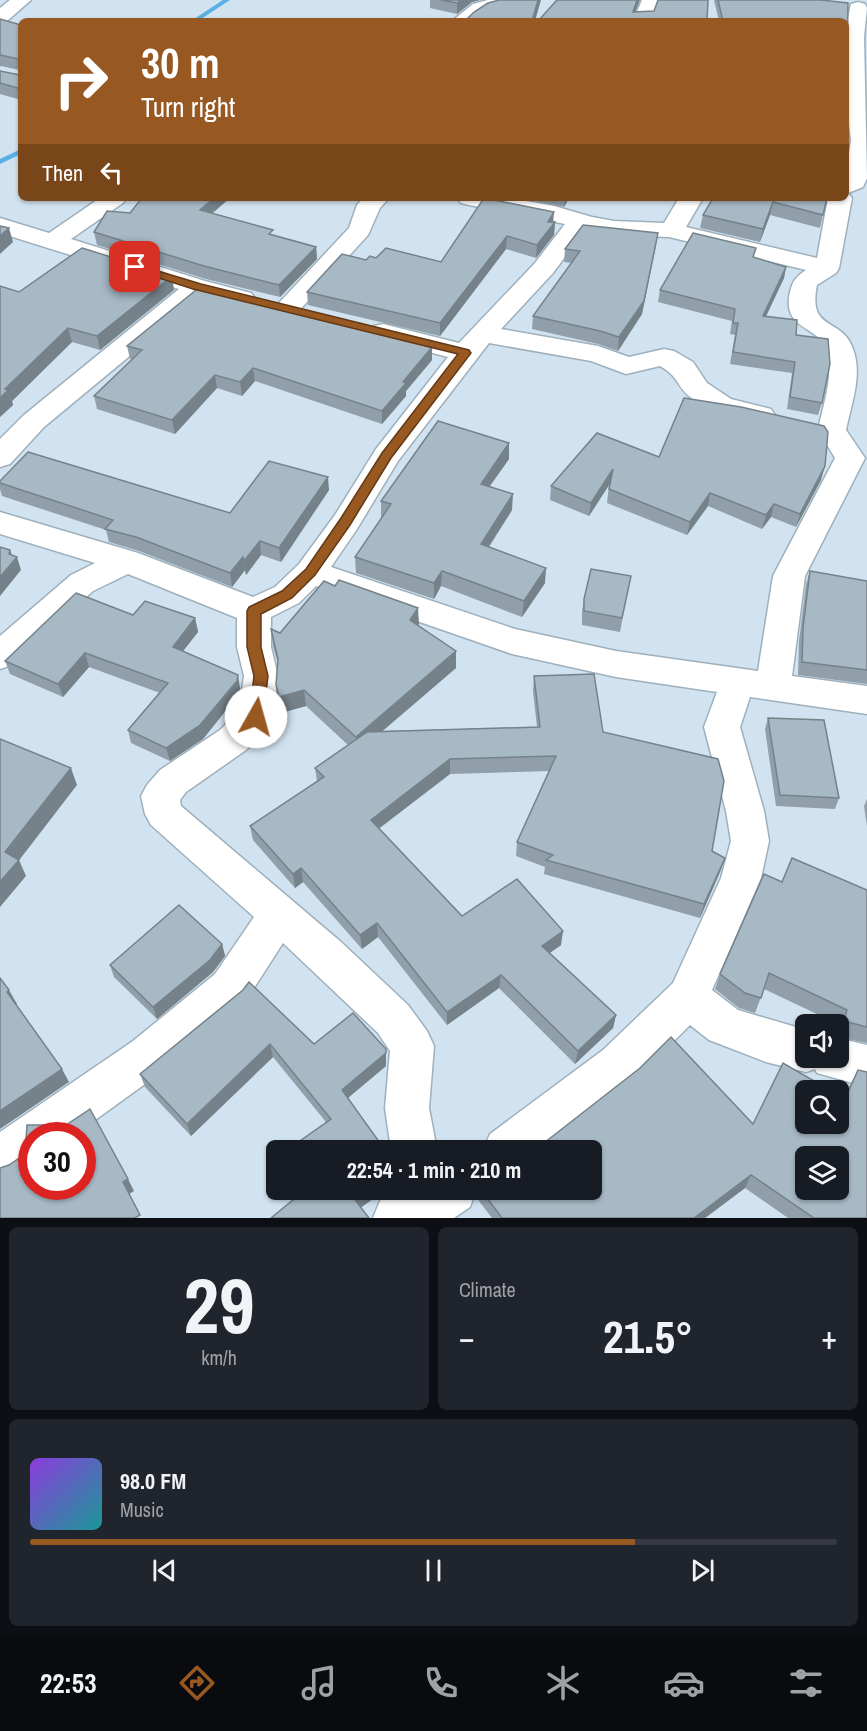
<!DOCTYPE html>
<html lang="en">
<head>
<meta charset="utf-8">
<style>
  body { margin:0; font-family:"Archivo Narrow",sans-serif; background:#20242c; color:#f1f3f6; height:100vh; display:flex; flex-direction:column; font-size:22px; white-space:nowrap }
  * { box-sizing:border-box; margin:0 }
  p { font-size:20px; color:#9ea1a6 }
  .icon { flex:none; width:33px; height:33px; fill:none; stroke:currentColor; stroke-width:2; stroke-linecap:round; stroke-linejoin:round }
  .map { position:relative; height:1218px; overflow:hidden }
  .side { display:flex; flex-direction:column; gap:9px; padding:9px; background:#0d0f14; flex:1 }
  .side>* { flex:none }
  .top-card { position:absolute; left:18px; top:18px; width:831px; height:183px; border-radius:9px; box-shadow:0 2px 4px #0004; background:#985821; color:#fff; overflow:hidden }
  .tools { position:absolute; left:795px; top:1014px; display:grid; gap:12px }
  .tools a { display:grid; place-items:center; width:54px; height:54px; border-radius:9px; background:#171b24; box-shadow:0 2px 4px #0004; font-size:30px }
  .speed { position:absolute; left:18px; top:1122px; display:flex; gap:12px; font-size:30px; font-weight:700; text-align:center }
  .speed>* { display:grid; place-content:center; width:78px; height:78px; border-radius:50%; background:#171b24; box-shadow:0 2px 4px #0004; line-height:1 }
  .speed .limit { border:9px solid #d22; background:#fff; color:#111 }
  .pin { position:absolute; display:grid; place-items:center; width:51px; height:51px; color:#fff; margin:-26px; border-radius:12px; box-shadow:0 3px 9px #0006 }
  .me { position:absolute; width:66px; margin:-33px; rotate:7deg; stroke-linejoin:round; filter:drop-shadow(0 0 4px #0008) }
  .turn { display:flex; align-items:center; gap:21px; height:126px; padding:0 24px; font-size:27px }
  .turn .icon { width:78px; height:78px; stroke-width:2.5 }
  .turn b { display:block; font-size:42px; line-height:51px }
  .then { display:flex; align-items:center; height:57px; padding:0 24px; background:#0003; gap:12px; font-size:22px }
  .big { font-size:45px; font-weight:700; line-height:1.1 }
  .side .widget { flex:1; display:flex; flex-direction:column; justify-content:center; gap:9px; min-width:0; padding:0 21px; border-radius:9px; background:#20242c }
  .side .dial { align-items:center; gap:0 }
  .dial b { font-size:78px; line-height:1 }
  .song { display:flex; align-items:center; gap:18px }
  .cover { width:72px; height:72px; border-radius:9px; background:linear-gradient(135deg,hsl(270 70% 55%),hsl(180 70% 35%)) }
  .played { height:6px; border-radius:3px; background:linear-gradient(90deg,#985821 75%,#363941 75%) }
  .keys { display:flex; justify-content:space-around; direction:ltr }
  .heat { display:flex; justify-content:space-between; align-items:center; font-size:33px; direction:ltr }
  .side .tiles { flex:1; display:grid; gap:9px; grid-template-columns:1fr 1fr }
  .widget:last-child { grid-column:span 2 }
  .trip { position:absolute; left:266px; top:1140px; width:336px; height:60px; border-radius:9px; background:#171b24; box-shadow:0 2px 4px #0004; font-weight:700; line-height:60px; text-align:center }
  .menu { display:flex; height:96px; justify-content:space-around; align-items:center; background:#090b0e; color:#9ea1a6 }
  .menu .icon { width:42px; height:42px }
  .menu .on { color:#985821 }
  .menu b { font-size:27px; color:#f1f3f6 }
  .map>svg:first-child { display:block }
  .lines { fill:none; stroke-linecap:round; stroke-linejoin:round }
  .stream { fill:#59b0e4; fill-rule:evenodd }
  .minor-casing { stroke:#9eb0bc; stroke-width:3 }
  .minor { fill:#fff; fill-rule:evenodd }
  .wall { fill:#909fa9 }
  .shaded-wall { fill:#75828a }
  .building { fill:#a7b9c5; stroke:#75828a; stroke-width:1.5; fill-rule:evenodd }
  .route { fill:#985821; stroke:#633915; stroke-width:1.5 }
</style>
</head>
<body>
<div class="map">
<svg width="867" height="1218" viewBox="0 0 867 1218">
  <rect width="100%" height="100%" fill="#d1e3f0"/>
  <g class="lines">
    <g class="stream">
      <polygon points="223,0 230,0 198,21 191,21"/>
      <polygon points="21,149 21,154 0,164 0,159"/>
    </g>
    <g class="minor-casing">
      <g id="minor">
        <polygon points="10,0 31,0 7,21 0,23 0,8"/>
        <polygon points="488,0 517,0 515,4 487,12 474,21 452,21 473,4"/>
        <polygon points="642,0 660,0 651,21 633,21"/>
        <path d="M858 2 865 4 867 8 864 37 867 178 863 187 848 193 852 198 839 268 836 273 817 285C807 334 844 315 854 352 862 377 851 405 846 430L865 458 805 576 792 676 867 686V714L750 697 740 727 764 811 769 841 761 878 712 990 738 1010 806 1030V1058H838V1038L867 1045V1087L817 1073 815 1069 806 1072 766 1062 709 1040 690 1025 635 1080 543 1150H483L490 1134 603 1050 673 983 721 878 731 841 726 811 704 727 717 692 616 677 512 654 316 586 299 603 271 617V647L278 676 274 717 269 727 246 750 186 792 180 800 181 806 341 942 408 1005 427 1031 434 1046 429 1108 437 1150H391L385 1108 390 1051 378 1033 283 943 245 1002 163 1071 73 1136H32V1165L16 1175 0 1182V1132L133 1041 215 974 254 917 151 825 145 814 141 796 147 785 160 770 220 730 239 711 244 676 237 647V618L128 574 93 591 12 665 0 669V636L71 575 95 563 0 534V512L138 553 253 597 275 587 299 564 335 515 376 449 448 357 374 338 370 332 374 326 383 324 459 343 535 263 565 224 469 205 461 203 457 198H509L554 206 592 217 614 221 664 223 679 198H703L686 227 817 258 828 198H846V169L851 141 846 101V26L851 4ZM585 230 614 235 669 237 806 270C796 277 793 280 790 292 781 331 820 325 827 351 834 376 823 405 818 430L835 458 773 576 758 671 616 651 515 629 331 567 357 529 398 461 489 343 591 361 626 374 660 366C679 377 676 385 689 396 707 412 747 427 771 421L775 415 771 409 731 399 707 383 693 362 674 351 664 349 629 357 598 346 501 329 553 273Z"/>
        <polygon points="100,198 127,198 123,203 71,239 205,281 251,293 255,298 251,303 242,306 202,296 44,427 10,464 0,467 0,439 24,415 179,289 0,233 0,218 49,233"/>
        <polygon points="363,198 389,198 380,208 368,235 296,314 287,317 278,314 274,309 278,304 349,228 357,205"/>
        <polygon points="392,1190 476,1190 470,1207 454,1218 373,1218 380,1201"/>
      </g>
    </g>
    <use href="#minor" class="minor"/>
  </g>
  <g class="wall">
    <polygon points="430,0 480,0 472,2 457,14 430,8"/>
    <polygon points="714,0 821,0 848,3 847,68 846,72 846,21 719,21"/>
    <polygon points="0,19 21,25 21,100 0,94 0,71 20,75 19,70 1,66 0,67"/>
    <polygon points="142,198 230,198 212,214 274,235 316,247 317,259 280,297 206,279 97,245 94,232 130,213"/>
    <polygon points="484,198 555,222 554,235 536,258 506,249 440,336 308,305 307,292 366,260 441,262"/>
    <polygon points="521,198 569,198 564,207"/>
    <polygon points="713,198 827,198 820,228 770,215 760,242 700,228 703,215"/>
    <polygon points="656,246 642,314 618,351 598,344 532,329 533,316 572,263 564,262 565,249"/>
    <polygon points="754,258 786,267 784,278 766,316 796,335 822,403 818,415 787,409 792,373 730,364 735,335 730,334 732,321 658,302 660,290"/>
    <polygon points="174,290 100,350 72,342 12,401 13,405 0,417 19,292"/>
    <polygon points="426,345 432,360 406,391 406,396 382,424 255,381 242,396 217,388 175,434 97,409 94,396 132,359 130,359 127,346"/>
    <polygon points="509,443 509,459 489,487 512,510 489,547 545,583 522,617 441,586 434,599 356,573 355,557 382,517 381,517 381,501"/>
    <polygon points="659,457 821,480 796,527 771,517 762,529 708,506 687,535 607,503 609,485 589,516 550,500 551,486"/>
    <polygon points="0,481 230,513 329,490 281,562 261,555 246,575 245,570 232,587 139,551 109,542 106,530 2,496 0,489"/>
    <polygon points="810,571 867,581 867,684 798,675 799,641 806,584"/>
    <polygon points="628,590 620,632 582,625 582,612 584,599"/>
    <polygon points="133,615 195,618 198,632 183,651 240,688 239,694 203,739 170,761 131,743 128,730 160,693 89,667 63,697 10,674 5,661"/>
    <polygon points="419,624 418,625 456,651 456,668 382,731 537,727 533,691 534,676 603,732 712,851 725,858 720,872 700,918 544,874 545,867 516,856 517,842 549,771 450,774 379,828 462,916 561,945 550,953 616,1015 613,1028 575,1064 499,988 447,1025 378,937 362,949 303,882 295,888 253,840 250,826 317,781 315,768 348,745 306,706 281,713 278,701 276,685 278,664 273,646 271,629 280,633"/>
    <polygon points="768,718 839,798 835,809 776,806 765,729"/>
    <polygon points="867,799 867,827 864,806"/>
    <polygon points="782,882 867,890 867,1043 838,1037 839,1025 838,1024 764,989 755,1013 739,1008 715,989 720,974"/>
    <polygon points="222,944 225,956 213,972 157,1019 114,977 110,965"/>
    <polygon points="243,990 314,1044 386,1049 386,1066 348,1098 385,1150 326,1122 273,1057 191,1136 145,1087 140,1074"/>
    <polygon points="858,1070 867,1218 788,1218 745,1188 705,1218 492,1218 479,1201 480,1190 591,1190 753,1124 844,1099 850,1085"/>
  </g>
  <g class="shaded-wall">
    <polygon points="461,0 480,0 472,2 457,14 457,3"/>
    <polygon points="538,0 541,0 535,21 532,21"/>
    <polygon points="637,0 640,0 632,21 633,12"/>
    <polygon points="214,198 230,198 201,222 200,210"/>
    <polygon points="565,198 569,198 564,207"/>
    <polygon points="773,202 770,215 760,242 763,229"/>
    <polygon points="554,212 553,224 555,222 554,235 536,258 537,245 548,222"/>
    <polygon points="9,228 13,242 0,254 0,236"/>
    <polygon points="658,233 642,314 618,351 619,337"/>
    <polygon points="507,236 506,249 440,336 440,323"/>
    <polygon points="316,247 317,259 280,297 279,285"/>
    <polygon points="786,267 784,278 761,327 763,316"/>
    <polygon points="172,276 174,290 100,350 97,336"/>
    <polygon points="68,328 72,342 12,401 13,405 0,417 0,398 5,389"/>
    <polygon points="426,341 426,354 432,347 432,360 406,391 406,396 382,424 382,411 403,382"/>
    <polygon points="253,368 255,381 242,396 240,382"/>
    <polygon points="215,375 217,388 175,434 172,420"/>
    <polygon points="509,443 509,459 480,500 481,484"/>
    <polygon points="825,466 821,480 796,527 800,514"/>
    <polygon points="613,469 611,482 589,516 591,503"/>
    <polygon points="328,477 329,490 281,562 279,548"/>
    <polygon points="710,493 708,506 687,535 690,522"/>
    <polygon points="513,494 512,510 480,560 481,544"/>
    <polygon points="774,504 771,517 762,529 766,515"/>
    <polygon points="260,541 261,555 246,575 244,561"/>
    <polygon points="10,550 14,560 17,557 21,570 0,596 0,577"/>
    <polygon points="243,557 245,570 232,587 230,573"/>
    <polygon points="546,568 545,583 522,617 524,601"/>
    <polygon points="442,571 441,586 434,599 434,583"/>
    <polygon points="418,608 419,624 411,637 410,620"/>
    <polygon points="195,618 198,632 176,660 173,647"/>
    <polygon points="456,651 456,668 357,753 356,737"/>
    <polygon points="85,653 89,667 63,697 58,684"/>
    <polygon points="238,675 240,688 239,694 203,739 170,761 166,748"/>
    <polygon points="304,690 306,706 281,713 279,697"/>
    <polygon points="450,759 450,774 372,834 371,820"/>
    <polygon points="71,768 77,785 17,863 19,860 26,876 0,907 0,882 5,852"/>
    <polygon points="725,858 720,872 700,918 704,904"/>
    <polygon points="301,868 303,882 295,888 293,874"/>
    <polygon points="377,923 378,937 362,949 360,935"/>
    <polygon points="563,931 561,945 541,959 542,946"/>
    <polygon points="222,944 225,956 213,972 157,1019 153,1007"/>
    <polygon points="501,975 499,988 447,1025 447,1012"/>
    <polygon points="9,990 17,1004 14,1006 7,992"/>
    <polygon points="616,1015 613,1028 575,1064 578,1051"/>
    <polygon points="270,1044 273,1057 191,1136 187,1124"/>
    <polygon points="386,1049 386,1066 343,1102 342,1090"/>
    <polygon points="62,1069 69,1082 0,1129 0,1111"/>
    <polygon points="751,1175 745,1188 705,1218 694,1218"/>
    <polygon points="128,1179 134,1191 129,1194 123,1182"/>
    <polygon points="370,1190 386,1190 356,1211 355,1200"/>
  </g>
  <g class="building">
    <polygon points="441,0 461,0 457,3"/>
    <polygon points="499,0 538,0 532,21 465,21 474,12 488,3"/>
    <polygon points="557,0 637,0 633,12 654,11 658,0 708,0 707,21 538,21"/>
    <polygon points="718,0 821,0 848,3 847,68 846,68 846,21 723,21"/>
    <polygon points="0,19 21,25 21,89 0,83 0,71 20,75 19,59 0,55"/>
    <polygon points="142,198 214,198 200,210 273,230 269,234 316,247 279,285 204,266 94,232 107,211 130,213"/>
    <polygon points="484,198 554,212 548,222 555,222 537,245 507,236 440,323 307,292 342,254 366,260 370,256 376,258 386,248 441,262"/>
    <polygon points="713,198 827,198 823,215 773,202 763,229 703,215"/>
    <polygon points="583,225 658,233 644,301 619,337 600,331 533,316 580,251 565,249"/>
    <polygon points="0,226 9,228 0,236"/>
    <polygon points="693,233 756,248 753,257 786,267 763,316 797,320 796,335 828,339 830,364 822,403 790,397 795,362 733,352 738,323 733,323 735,309 660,290"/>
    <polygon points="82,248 172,276 97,336 68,328 5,389 8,390 0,398 0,286 19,292"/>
    <polygon points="201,286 426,341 423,344 432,347 403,382 406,383 382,411 253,368 240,382 215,375 172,420 94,396 142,350 127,346"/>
    <polygon points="684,398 741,407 824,426 828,432 825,466 800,514 774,504 766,515 710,493 690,522 609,489 613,469 591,503 551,486 597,433 659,457"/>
    <polygon points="438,421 509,443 481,484 513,494 481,544 546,568 524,601 442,571 434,583 355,557 391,504 381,501"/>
    <polygon points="28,452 230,513 269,461 328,477 279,548 260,541 244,561 243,557 230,573 136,537 105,529 113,520 0,483 0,481"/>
    <polygon points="0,547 10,550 9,554 17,557 0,577"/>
    <polygon points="591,569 631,576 622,618 584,611 584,599"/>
    <polygon points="810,571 867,581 867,670 802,662 803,628"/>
    <polygon points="339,580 418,608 410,620 456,651 356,737 304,690 279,697 276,685 278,659 271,629 280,633 324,581 335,586"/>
    <polygon points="76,593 133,615 145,601 195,618 173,647 238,675 237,681 200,725 166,748 128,730 168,683 85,653 58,684 5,661"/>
    <polygon points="594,674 603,732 718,759 724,781 712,851 725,858 704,904 546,860 553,855 517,842 556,756 450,759 371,820 462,916 517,879 563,931 542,946 616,1015 578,1051 501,975 447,1012 377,923 360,935 301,868 293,874 250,826 324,777 315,768 367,732 540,727 534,676"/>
    <polygon points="768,718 824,720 839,798 780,795"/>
    <polygon points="0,739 71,768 5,852 19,860 0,882"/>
    <polygon points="792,858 867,890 867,1027 844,1021 847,1010 769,973 761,998 745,993 720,974 764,874 782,882"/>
    <polygon points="179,905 222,944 210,960 153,1007 110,965"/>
    <polygon points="0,978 9,990 7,992 62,1069 0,1111"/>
    <polygon points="249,982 314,1044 353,1013 386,1049 386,1053 342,1090 385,1150 287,1150 331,1119 270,1044 187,1124 140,1074 243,990"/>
    <path d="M671 1037 753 1124 783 1063 830 1090H806V1124H838V1096L845 1099 858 1070 867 1072V1218H814L751 1175 694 1218H502L481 1190H591V1150H535L640 1068ZM806 1156H838V1190H806Z"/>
    <path d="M90 1109 128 1179 123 1182 140 1215 135 1218H0V1168L9 1165 25 1154 27 1125H66ZM32 1136H82V1186H32Z"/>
    <polygon points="305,1190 370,1190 355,1200 369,1218 271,1218"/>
  </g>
  <polygon class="route" points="135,264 201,284 469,350 471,353 391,458 350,525 315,575 292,598 261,614 261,647 268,676 263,717 261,721 251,721 249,717 254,676 247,647 247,611 249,607 282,591 306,569 341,518 382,453 458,354 193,289 131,269 131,265"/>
</svg>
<div class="tools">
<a><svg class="icon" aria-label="sound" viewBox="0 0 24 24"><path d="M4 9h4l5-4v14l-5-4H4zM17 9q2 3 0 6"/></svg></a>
<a><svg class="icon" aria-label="search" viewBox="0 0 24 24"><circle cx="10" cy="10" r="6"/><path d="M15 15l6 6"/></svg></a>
<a><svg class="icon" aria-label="layers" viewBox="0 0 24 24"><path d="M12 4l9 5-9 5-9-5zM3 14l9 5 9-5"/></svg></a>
</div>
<div class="speed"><div class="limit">30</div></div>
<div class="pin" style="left:135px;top:267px;background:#d93025"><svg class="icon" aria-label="arrive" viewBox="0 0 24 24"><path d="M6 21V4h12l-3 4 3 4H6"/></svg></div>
<svg class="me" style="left:256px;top:717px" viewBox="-20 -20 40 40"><circle r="19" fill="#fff"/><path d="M0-13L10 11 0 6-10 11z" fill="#985821"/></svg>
<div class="trip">22:54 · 1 min · 210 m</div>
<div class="top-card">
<div class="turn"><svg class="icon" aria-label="right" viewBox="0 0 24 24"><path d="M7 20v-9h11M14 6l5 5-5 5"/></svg><div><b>30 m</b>Turn right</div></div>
<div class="then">Then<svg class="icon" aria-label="left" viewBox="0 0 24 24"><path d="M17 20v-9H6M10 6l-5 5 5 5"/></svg></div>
</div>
</div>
<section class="side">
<div class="tiles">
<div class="widget dial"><b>29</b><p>km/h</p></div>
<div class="widget"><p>Climate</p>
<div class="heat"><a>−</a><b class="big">21.5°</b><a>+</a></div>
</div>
<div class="widget">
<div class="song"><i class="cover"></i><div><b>98.0 FM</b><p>Music</p></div></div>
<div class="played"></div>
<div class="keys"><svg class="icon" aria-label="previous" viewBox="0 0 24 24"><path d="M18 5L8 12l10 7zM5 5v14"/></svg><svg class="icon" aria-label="pause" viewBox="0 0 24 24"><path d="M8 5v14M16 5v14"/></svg><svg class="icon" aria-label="next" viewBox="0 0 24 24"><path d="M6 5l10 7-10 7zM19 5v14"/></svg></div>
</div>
</div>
</section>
<nav class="menu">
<b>22:53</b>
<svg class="icon on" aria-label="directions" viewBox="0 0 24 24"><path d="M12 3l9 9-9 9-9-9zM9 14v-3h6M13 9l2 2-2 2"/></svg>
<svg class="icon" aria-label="music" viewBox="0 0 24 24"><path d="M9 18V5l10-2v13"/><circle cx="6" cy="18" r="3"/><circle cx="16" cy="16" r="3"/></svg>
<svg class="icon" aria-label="phone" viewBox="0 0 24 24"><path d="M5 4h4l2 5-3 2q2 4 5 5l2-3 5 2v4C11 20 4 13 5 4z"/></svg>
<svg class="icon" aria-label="climate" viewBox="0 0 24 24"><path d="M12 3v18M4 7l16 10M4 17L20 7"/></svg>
<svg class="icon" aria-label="car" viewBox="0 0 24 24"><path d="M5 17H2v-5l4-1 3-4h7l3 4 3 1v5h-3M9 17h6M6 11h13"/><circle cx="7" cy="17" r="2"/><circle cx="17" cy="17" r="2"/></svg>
<svg class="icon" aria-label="filters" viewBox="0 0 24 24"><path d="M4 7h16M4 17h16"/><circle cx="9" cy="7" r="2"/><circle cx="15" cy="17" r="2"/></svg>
</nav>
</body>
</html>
